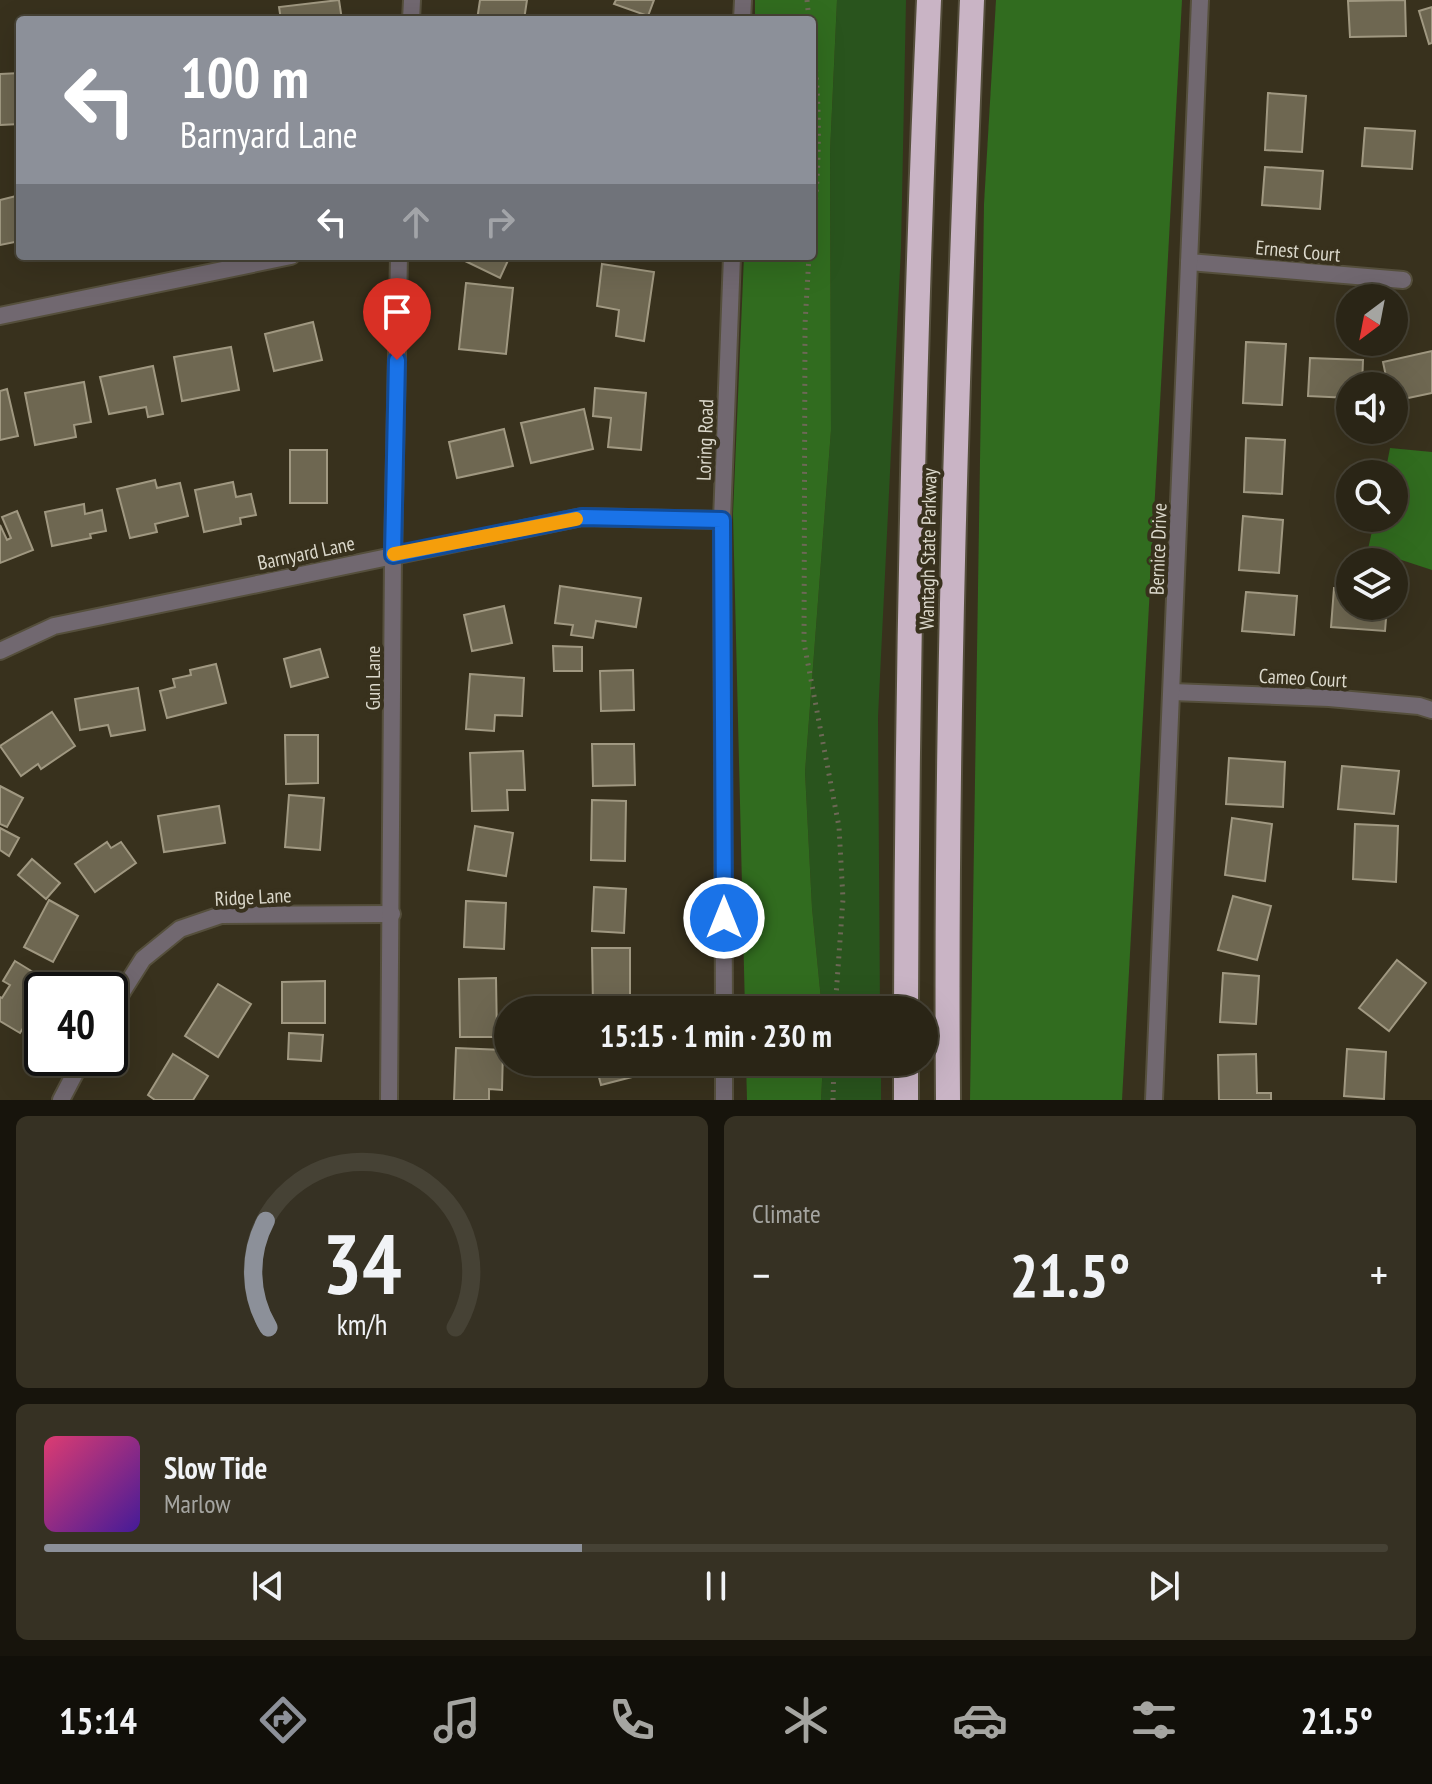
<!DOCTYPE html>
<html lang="en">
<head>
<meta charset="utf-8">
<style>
  body { margin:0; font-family:"PT Sans Narrow",sans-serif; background:#363123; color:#f1f3f6; height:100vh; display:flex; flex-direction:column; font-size:30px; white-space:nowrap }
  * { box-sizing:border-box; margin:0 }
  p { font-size:26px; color:#a5a5a1 }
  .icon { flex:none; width:44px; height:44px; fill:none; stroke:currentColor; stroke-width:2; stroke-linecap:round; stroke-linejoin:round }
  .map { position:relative; height:1100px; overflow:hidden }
  .side { display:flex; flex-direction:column; gap:16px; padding:16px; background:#17140c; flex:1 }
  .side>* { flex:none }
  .guide { position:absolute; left:16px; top:16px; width:800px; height:244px; border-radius:8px; box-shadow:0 8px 32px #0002,0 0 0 2px #464235; background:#8c9099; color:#fff; overflow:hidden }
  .needle { width:52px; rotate:212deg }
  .controls { position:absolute; left:1336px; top:284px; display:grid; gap:16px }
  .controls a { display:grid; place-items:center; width:72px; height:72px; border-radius:50%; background:#2a2516; box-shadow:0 8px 32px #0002,0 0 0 2px #464235; font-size:40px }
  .speed { position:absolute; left:24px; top:972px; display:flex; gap:16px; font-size:40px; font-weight:700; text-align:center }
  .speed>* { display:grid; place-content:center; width:104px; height:104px; border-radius:50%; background:#2a2516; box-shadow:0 8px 32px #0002,0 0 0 2px #464235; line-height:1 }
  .speed .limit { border:4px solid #111; border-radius:12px; background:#fff; color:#111 }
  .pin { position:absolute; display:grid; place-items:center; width:68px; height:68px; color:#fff; margin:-82px -34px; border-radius:50% 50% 50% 0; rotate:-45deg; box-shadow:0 0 8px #0007 }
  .pin .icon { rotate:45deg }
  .me { position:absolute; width:88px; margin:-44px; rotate:0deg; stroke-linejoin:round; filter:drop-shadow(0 0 6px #0008) }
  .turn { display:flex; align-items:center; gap:28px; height:168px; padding:0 32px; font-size:36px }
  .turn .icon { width:104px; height:104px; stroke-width:2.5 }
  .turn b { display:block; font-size:56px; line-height:68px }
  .lanes { display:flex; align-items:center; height:76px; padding:0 32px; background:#0003; justify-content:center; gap:40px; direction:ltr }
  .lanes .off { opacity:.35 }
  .big { font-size:60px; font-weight:700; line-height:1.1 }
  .side .tile { flex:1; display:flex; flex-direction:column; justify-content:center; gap:12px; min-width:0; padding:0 28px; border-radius:12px; background:#363123 }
  .side .dial { align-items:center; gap:0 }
  .dial svg { height:208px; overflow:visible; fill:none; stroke:#464235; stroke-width:7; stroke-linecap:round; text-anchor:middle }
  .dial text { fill:#f1f3f6; stroke:none }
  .song { display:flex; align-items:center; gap:24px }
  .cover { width:96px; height:96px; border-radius:12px; background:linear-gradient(135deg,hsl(340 70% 55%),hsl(260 70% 35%)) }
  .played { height:8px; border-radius:4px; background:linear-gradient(90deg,#8c9099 40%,#464235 40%) }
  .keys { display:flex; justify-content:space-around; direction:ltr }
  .heat { display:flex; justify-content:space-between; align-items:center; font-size:44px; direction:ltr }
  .side .tiles { flex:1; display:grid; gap:16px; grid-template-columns:1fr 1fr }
  .tile:last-child { grid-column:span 2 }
  .trip { position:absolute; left:494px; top:996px; width:444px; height:80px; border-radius:40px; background:#2a2516; box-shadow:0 8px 32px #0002,0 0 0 2px #464235; font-weight:700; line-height:80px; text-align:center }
  .dock { display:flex; height:128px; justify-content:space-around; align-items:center; background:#110f09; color:#a5a5a1 }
  .dock .icon { width:56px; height:56px }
  .dock .selected { color:#8c9099 }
  .dock b { font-size:36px; color:#f1f3f6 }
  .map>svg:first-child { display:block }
  .green { fill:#29541d }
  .forest { fill:#316c1f }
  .building { fill:#6e6751; stroke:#a09881; stroke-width:2 }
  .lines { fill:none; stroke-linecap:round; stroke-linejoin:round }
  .minor-casing { stroke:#554f3c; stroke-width:20 }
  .tertiary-casing { stroke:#554f3c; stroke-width:20 }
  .motorway-casing { stroke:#554f3c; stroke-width:28 }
  .path { stroke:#6d6856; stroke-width:5; stroke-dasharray:2 6; stroke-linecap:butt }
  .minor { stroke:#716870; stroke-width:16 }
  .tertiary { stroke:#716870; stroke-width:16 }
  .motorway { stroke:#c9b4c5; stroke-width:24 }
  .route-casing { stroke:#114b97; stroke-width:20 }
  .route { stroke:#1a73e8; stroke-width:14 }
  .slow { stroke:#f59e0b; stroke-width:14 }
  .labels { text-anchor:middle; stroke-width:8; stroke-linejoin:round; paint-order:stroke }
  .street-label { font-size:20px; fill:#dbd8cb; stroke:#38311d }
</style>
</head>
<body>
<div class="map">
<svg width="1432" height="1100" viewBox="0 0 1432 1100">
  <rect width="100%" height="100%" fill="#38311d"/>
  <g class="green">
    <polygon points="837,0 906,0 901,248 878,717 880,1010 822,1010 812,908 805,772 831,430 830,152"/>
    <polygon points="823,1062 881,1062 881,1100 821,1100"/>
  </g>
  <g class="forest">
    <polygon points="755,0 837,0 830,152 831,430 805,772 812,908 822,1010 745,1010 733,514 744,256 812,256 812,20 755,20"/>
    <polygon points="996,0 1182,0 1122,1100 970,1100 984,204"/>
    <polygon points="1390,448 1432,452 1432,570 1368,549 1375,518 1394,518 1394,474 1385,474"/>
    <polygon points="746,1062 823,1062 821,1100 747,1100"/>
  </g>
  <g class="building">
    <polygon points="339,0 342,20 281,20 279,7"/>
    <polygon points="480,0 527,0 524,20 477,20"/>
    <polygon points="616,0 654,0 648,16 614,4"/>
    <polygon points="1405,0 1406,36 1350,37 1348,1"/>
    <polygon points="1432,7 1432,43 1429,44 1419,11"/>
    <polygon points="20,73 20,124 0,125 0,74"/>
    <polygon points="1268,93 1306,96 1302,152 1265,150"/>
    <polygon points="1365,128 1415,131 1412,169 1362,166"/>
    <polygon points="1265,167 1323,171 1320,209 1262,205"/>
    <polygon points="20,195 20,241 0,245 0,200"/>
    <polygon points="463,256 510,256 500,278 461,259"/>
    <polygon points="602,264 654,272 644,341 616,336 619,310 597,306"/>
    <polygon points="466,283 513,288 506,354 459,349"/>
    <polygon points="313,322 322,360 274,371 265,334"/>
    <polygon points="1246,342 1286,344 1282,405 1243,403"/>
    <polygon points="231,347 239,390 182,401 174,357"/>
    <polygon points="1432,351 1432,393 1394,401 1394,386 1388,386 1383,362"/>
    <polygon points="1310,358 1363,360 1362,386 1350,386 1350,398 1308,396"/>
    <polygon points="153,366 163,414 148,417 146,407 109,414 100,377"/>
    <polygon points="84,382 91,422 74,425 76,437 35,445 25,393"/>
    <polygon points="595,388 646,393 641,450 608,447 611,418 593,416"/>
    <polygon points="7,389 18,436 0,440 0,391"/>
    <polygon points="584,409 593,449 531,463 521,423"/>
    <polygon points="504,429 513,466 457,478 449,442"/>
    <polygon points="1246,438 1285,440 1282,494 1244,492"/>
    <rect x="290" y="450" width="37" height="53"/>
    <polygon points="155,480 157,488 180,483 188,516 155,524 157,532 130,538 117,489"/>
    <polygon points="233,482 236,497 251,494 256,515 240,518 241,524 204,532 195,490"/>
    <polygon points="84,504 85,514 102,510 106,531 90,534 91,538 52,546 45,512"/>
    <polygon points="17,511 33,550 0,563 0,525 7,540 11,538 2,517"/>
    <polygon points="1243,516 1283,520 1279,573 1239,570"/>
    <polygon points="560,586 641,598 636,627 596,621 593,638 571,635 573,625 555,623"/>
    <polygon points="1334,588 1350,590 1350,606 1387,606 1385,631 1331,627"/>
    <polygon points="1246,592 1297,596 1294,635 1242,631"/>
    <polygon points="504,606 512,643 472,651 464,615"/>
    <polygon points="553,646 582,647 582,671 554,671"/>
    <polygon points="320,649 328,677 291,687 284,659"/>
    <polygon points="216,664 226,703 167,718 160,691 175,687 173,679 191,675 190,670"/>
    <polygon points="633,670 634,710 601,711 600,671"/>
    <polygon points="470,674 524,678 522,716 495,715 494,731 466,729"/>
    <polygon points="138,688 145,730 111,736 108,725 80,730 75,699"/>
    <polygon points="52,712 75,746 41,769 38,764 21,776 0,746"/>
    <polygon points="285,735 318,735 318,783 286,784"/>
    <polygon points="592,744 634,744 635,785 593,786"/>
    <polygon points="523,751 525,790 507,790 508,810 472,811 470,753"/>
    <polygon points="1229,758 1285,762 1283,807 1226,804"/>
    <polygon points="1342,766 1399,771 1394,814 1338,809"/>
    <polygon points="0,786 23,798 7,827 0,824"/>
    <polygon points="289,795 324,798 320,850 285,847"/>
    <polygon points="592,800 626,801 625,861 591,860"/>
    <polygon points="219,806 225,843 164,852 158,816"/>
    <polygon points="1232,818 1272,824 1265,881 1225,875"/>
    <polygon points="1355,824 1398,826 1396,882 1353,879"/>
    <polygon points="475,826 513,833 506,876 468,870"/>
    <polygon points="0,828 19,838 9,856 0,850"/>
    <polygon points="107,842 111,848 121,842 136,863 95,892 75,864"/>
    <polygon points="32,859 60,883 46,899 18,875"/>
    <polygon points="594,887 626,889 624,933 592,931"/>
    <polygon points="1233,896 1271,906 1257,960 1218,950"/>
    <polygon points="49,900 78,916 53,962 24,947"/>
    <polygon points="466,901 506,903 504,949 464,947"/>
    <polygon points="592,948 630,948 630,1007 593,1007"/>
    <polygon points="1397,960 1426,983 1389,1031 1359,1008"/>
    <polygon points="15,961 51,983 47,990 42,990 42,998 20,1033 0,1021 0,997 2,998 10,985 3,981"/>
    <polygon points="1223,973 1259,976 1256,1024 1220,1022"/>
    <polygon points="496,978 497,1037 460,1037 459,979"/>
    <polygon points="325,981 325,1023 282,1023 282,982"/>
    <polygon points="218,984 251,1004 218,1057 185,1036"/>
    <polygon points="289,1033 323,1035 321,1061 288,1059"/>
    <polygon points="456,1048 503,1050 502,1090 489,1089 489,1100 454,1100"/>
    <polygon points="1347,1049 1386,1052 1384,1099 1344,1096"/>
    <polygon points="173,1054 208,1076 193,1100 155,1100 148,1095"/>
    <polygon points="1256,1054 1257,1093 1271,1093 1271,1100 1219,1100 1218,1055"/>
    <polygon points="595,1062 637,1062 640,1075 601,1085"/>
  </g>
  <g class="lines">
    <g class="minor-casing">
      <g id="minor">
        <polyline points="411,20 412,0"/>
        <polyline points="1189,262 1403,280"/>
        <polyline points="0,316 291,256"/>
        <polyline points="0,651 54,626 582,517 722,520"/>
        <polyline points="1172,692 1329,698 1419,706 1432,710"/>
        <polyline points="110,1011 143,959 180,929 221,915 392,914"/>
        <polyline points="61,1100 83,1058"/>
        <polyline points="389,1100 393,555 399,256"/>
        <polyline points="1154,1100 1200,0"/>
      </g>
    </g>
    <g class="tertiary-casing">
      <g id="tertiary">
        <polyline points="742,20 743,0"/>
        <polyline points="724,1010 722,520 732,256"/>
        <polyline points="724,1062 724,1100"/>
      </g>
    </g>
    <g class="motorway-casing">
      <g id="motorway">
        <path d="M906 1010C907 673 914 337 929 0"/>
        <polyline points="906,1100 906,1062"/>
        <path d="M948 1100C945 733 957 367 972 0"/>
      </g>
    </g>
    <g class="path">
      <polyline points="807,0 809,20"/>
      <path d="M812 38C821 104 820 168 812 235"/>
      <polyline points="809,256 805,324 804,643 839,827 843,899 835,1010"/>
      <polyline points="833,1100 834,1062"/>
    </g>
    <use href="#minor" class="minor"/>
    <use href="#tertiary" class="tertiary"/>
    <use href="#motorway" class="motorway"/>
  </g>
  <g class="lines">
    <g class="route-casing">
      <polyline id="route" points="397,360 393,555 582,517 722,520 724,918"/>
    </g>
    <use href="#route" class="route"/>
    <polyline class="slow" points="394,554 576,519"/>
  </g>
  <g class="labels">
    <g class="street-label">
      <text transform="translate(1298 251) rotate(5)" y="7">Ernest Court</text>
      <text transform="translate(705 440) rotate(-88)" y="7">Loring Road</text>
      <text transform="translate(928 549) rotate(-89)" y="7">Wantagh State Parkway</text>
      <text transform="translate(1158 549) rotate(-88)" y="7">Bernice Drive</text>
      <text transform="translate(306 553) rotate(-12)" y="7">Barnyard Lane</text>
      <text transform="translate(373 678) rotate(-90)" y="7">Gun Lane</text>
      <text transform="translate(1303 678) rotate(3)" y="7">Cameo Court</text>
      <text transform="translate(253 897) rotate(-3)" y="7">Ridge Lane</text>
    </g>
  </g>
</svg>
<div class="controls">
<a><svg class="needle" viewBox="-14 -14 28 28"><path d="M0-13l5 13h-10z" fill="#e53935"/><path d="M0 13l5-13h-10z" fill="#a5a5a1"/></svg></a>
<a><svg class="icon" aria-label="sound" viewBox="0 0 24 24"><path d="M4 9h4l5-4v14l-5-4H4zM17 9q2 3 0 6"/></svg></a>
<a><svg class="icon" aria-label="search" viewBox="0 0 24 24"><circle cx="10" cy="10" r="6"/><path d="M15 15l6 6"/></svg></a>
<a><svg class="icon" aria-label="layers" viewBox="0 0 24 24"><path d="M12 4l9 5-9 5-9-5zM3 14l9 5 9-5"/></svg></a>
</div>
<div class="speed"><div class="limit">40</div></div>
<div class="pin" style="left:397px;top:360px;background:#d93025"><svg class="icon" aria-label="arrive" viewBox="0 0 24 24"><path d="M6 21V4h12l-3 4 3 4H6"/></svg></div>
<svg class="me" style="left:724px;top:918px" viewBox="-20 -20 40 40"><circle r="17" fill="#1a73e8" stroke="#fff" stroke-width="3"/><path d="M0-11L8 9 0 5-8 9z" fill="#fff"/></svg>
<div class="trip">15:15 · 1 min · 230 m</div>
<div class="guide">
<div class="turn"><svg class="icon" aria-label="left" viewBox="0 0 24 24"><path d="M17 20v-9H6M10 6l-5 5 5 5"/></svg><div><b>100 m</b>Barnyard Lane</div></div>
<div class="lanes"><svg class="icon" aria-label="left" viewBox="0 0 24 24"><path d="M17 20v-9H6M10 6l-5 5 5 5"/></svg><svg class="icon off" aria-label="ahead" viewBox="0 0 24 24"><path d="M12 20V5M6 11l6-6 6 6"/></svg><svg class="icon off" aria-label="right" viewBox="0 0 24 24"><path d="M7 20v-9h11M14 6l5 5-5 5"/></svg></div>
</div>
</div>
<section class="side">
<div class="tiles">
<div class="tile dial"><svg viewBox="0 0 100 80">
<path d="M14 69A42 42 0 1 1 86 69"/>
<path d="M14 69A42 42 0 0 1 13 28" stroke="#8c9099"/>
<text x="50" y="56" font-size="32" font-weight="700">34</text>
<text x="50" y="72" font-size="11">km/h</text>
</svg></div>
<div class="tile"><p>Climate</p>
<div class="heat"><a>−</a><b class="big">21.5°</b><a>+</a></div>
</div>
<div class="tile">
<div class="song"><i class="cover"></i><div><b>Slow Tide</b><p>Marlow</p></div></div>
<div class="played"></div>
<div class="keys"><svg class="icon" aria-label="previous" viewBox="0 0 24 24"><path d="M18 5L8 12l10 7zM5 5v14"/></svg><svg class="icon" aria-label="pause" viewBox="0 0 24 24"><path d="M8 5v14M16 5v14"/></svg><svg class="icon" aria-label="next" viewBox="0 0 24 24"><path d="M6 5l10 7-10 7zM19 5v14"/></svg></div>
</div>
</div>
</section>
<nav class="dock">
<b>15:14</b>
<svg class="icon selected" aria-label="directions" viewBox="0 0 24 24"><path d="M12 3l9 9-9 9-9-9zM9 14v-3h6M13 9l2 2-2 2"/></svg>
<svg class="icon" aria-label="music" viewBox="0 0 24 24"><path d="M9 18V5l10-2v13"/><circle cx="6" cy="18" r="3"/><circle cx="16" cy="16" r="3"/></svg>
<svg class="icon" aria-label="phone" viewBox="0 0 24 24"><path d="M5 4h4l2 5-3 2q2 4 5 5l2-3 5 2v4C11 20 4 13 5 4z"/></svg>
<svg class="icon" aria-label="climate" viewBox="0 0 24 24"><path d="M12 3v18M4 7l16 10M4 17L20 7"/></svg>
<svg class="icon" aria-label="car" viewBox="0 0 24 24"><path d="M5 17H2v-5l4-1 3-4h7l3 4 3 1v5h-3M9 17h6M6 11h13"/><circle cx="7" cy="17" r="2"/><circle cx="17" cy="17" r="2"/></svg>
<svg class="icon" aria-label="filters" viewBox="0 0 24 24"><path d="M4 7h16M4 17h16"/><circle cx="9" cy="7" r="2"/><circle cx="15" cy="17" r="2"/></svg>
<b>21.5°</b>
</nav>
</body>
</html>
